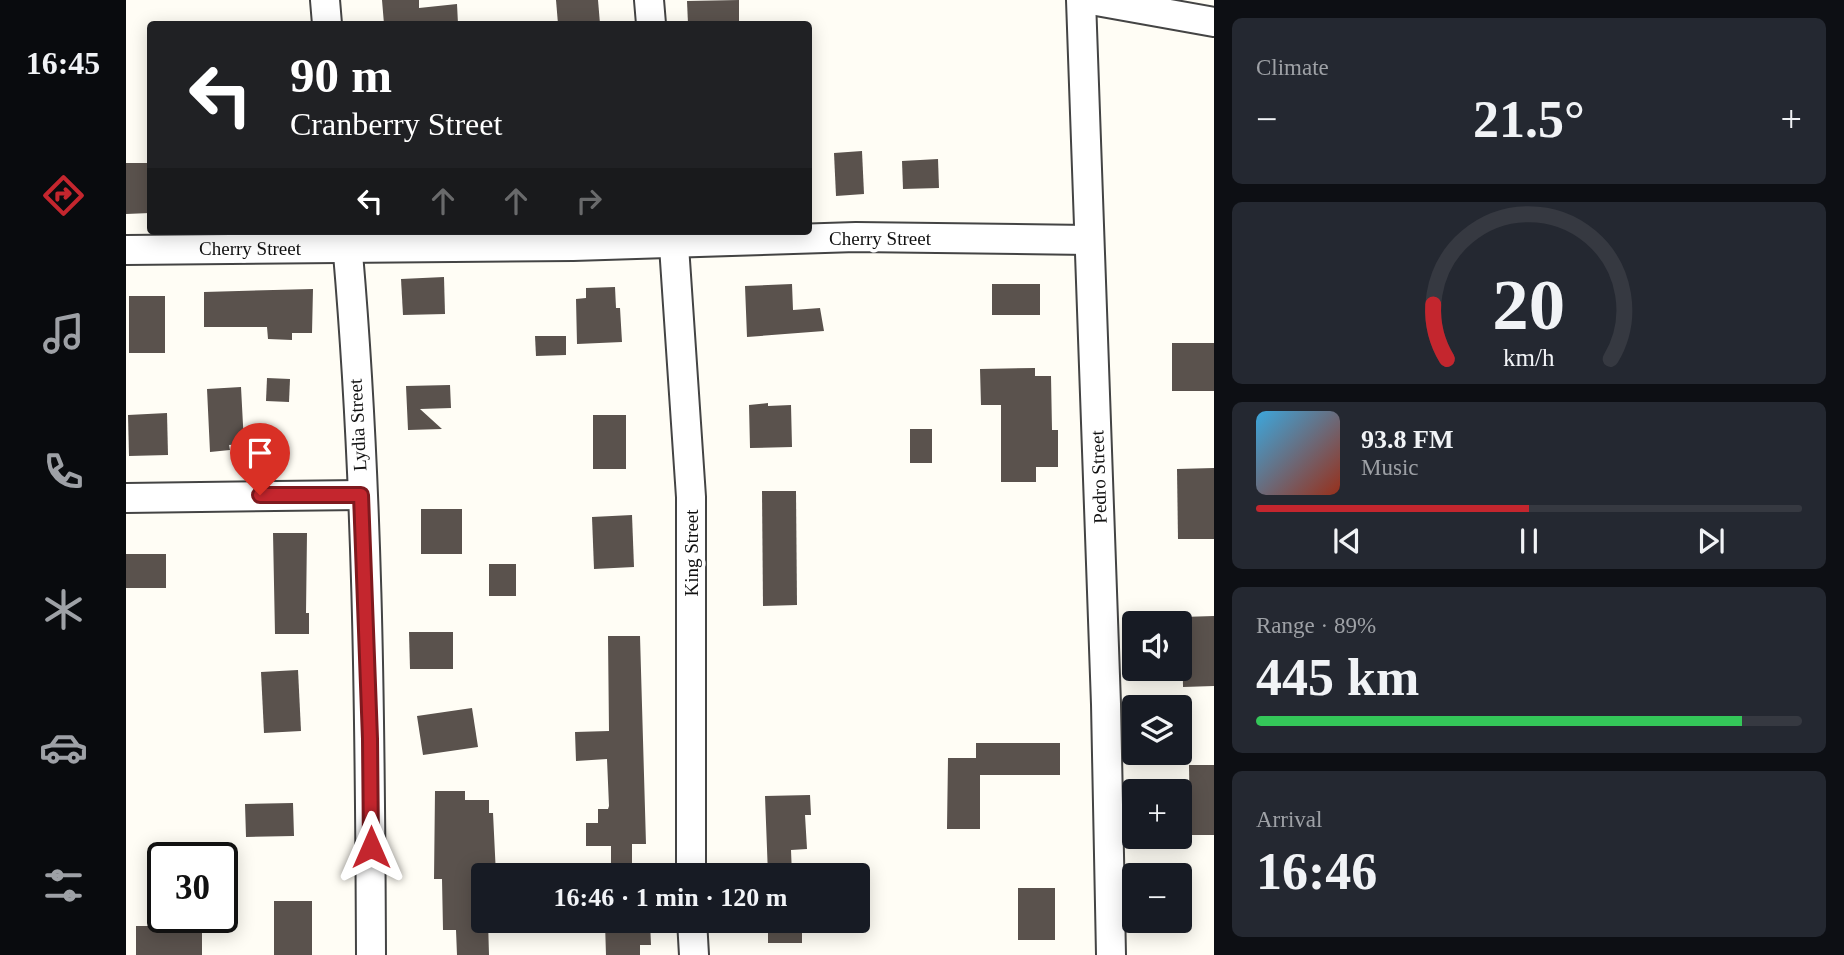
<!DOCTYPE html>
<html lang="en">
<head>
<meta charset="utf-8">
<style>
  body { margin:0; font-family:Georgia,serif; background:#242831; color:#f1f3f6; height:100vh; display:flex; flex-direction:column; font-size:26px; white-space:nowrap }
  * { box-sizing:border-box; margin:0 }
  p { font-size:23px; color:#9ea1a6 }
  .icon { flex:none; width:38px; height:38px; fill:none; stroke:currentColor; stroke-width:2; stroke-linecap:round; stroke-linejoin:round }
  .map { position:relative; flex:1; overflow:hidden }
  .panel { display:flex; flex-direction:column; gap:18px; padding:18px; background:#0d0f14; width:630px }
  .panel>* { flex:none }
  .hud { position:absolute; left:21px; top:21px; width:665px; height:214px; border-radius:7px; box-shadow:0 4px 18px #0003; background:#202124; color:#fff; overflow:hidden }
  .tools { position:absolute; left:996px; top:611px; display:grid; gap:14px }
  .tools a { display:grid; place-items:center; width:70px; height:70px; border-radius:7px; background:#171b24; box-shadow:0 4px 18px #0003; font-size:35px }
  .speed { position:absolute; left:21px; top:842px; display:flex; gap:14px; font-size:35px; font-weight:700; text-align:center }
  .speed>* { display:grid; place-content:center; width:91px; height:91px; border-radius:50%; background:#171b24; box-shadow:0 4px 18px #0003; line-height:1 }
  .speed .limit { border:4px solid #111; border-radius:10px; background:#fff; color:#111 }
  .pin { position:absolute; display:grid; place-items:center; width:60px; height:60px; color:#fff; margin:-72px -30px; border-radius:50% 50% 50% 0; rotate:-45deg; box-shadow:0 0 7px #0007 }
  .pin .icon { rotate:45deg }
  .me { position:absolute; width:77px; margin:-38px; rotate:0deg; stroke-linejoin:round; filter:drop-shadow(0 0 5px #0008) }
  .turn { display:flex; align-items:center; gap:24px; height:147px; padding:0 28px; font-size:32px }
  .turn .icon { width:91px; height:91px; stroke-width:2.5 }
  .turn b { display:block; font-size:49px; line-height:60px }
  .lanes { display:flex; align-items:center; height:66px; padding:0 28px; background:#0003; justify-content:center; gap:35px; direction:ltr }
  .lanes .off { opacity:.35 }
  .big { font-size:52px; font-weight:700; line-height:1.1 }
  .panel .widget { flex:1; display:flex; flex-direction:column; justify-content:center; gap:10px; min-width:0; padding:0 24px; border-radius:10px; background:#242831 }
  .panel .dial { align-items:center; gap:0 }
  .dial svg { height:182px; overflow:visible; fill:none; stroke:#363941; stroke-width:7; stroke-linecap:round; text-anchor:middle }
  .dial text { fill:#f1f3f6; stroke:none }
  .song { display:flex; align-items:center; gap:21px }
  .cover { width:84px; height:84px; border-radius:10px; background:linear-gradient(135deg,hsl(200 70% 55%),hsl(10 70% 35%)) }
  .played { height:7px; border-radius:4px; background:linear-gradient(90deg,#c4262e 50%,#363941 50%) }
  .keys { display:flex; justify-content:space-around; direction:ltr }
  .heat { display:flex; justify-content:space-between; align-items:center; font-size:38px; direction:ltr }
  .charge { height:10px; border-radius:5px; background:linear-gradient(90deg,#34c759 89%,#363941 0) }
  .trip { position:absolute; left:345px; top:863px; width:399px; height:70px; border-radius:7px; background:#171b24; box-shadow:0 4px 18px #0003; font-weight:700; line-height:70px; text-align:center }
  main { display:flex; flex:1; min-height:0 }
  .dock { display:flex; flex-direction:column; width:126px; justify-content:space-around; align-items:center; background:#090b0e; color:#9ea1a6 }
  .dock .icon { width:49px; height:49px }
  .dock .active { color:#c4262e }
  .dock b { font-size:32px; color:#f1f3f6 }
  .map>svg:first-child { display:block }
  .building { fill:#5a524d }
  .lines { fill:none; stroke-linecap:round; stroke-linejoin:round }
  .minor-casing { stroke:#444; stroke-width:32 }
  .minor { stroke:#fff; stroke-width:28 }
  .route-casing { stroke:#7f191e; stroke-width:18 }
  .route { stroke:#c4262e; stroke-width:12 }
  .labels { text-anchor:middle; stroke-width:7; stroke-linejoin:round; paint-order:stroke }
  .street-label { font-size:19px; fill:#111; stroke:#fff }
</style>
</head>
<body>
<main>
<nav class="dock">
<b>16:45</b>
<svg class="icon active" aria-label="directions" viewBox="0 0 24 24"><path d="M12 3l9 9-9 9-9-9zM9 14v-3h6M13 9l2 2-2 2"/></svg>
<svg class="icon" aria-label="music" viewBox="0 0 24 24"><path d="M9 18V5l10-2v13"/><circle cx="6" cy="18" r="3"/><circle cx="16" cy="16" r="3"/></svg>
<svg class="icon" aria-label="phone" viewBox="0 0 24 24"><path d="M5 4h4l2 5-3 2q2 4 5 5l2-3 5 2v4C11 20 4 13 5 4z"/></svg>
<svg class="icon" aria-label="climate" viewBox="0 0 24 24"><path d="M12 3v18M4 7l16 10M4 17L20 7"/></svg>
<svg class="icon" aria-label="car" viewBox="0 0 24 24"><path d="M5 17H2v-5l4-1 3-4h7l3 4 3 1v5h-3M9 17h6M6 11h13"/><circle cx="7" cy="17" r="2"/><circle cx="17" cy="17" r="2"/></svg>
<svg class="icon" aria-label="filters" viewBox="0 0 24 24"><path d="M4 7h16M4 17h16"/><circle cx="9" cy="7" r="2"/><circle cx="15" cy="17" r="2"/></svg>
</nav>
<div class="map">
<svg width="1088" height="955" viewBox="0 0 1088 955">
  <rect width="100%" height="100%" fill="#fffdf5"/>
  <g class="building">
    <polygon points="256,0 293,0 293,8 331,4 332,24 258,24"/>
    <polygon points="430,0 472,0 474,24 432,24"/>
    <polygon points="613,0 613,24 562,24 561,1"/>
    <polygon points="736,151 738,194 710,196 708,153"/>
    <polygon points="812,159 813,188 777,189 776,161"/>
    <polygon points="0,163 23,163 24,213 0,214"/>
    <polygon points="318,277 319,314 277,315 275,279"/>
    <polygon points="666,284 667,310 694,308 698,331 621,337 619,286"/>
    <rect x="866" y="284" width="48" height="31"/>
    <polygon points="489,287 490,308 494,308 496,342 451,344 450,299 460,298 460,288"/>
    <polygon points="187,289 186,333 166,333 166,340 142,339 141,327 78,327 78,292"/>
    <rect x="3" y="296" width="36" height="57"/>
    <polygon points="409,336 440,336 440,355 410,356"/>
    <rect x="1046" y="343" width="42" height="48"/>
    <polygon points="909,368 909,376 925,376 926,430 932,430 932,467 910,467 910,482 875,482 875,405 855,405 854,369"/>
    <polygon points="141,378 164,379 163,402 140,401"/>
    <polygon points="324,385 325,408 294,409 316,429 282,430 280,386"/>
    <polygon points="115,387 118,444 103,445 104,450 84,452 81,389"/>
    <polygon points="642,403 642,406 665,405 666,447 624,448 623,405"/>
    <polygon points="41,413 42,455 3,456 2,415"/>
    <rect x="467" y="415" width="33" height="54"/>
    <rect x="784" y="429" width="22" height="34"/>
    <polygon points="1088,468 1088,539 1052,539 1051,469"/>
    <polygon points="636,491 670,491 671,605 637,606"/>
    <rect x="295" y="509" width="41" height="45"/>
    <polygon points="506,515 508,567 468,569 466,517"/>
    <polygon points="147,533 181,533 180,613 183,613 183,634 149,634"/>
    <rect x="0" y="554" width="40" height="34"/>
    <rect x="363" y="564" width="27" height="32"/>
    <polygon points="1088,616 1088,686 1057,687 1056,617"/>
    <polygon points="283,632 327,632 327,669 284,669"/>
    <polygon points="482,636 514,636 520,844 506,844 506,869 485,869 485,846 460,846 460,823 472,823 472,809 482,809 483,806 481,759 450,761 449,732 483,731"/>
    <polygon points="172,670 175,731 138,733 135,672"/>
    <polygon points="346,708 352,747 297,755 291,716"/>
    <polygon points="850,743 934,743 934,775 854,775 854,829 821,829 822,758 850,758"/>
    <polygon points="1063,765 1088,765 1088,835 1064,835"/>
    <polygon points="309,791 339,791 339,800 363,800 363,813 367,813 370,875 357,875 357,920 362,920 363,955 331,955 330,930 317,930 316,879 308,879"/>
    <polygon points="684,795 685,815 679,815 681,849 665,850 666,875 642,875 639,796"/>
    <polygon points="167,803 168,836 120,837 119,804"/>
    <rect x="892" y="888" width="37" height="52"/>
    <rect x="148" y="901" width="38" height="54"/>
    <rect x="642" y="920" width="34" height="23"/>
    <polygon points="524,922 525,945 514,945 514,955 480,955 479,923"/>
    <rect x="10" y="926" width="66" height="29"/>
  </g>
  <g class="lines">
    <g class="minor-casing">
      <g id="minor">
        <polyline points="199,0 201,24"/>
        <polyline points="523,0 525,24"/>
        <polyline points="955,0 980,704 985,955"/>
        <polyline points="965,0 1088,22"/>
        <path d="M220 231C242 471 244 714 245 955"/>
        <polyline points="547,231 565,497 565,875"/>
        <polyline points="0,250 447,246 730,237 963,240"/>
        <polyline points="0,498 235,495"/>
        <polyline points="566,920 568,955"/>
      </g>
    </g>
    <use href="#minor" class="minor"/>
  </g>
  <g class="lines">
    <g class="route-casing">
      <polyline id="route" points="134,495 235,495 244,739 245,847"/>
    </g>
    <use href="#route" class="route"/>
  </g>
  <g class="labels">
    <g class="street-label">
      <text x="754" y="245">Cherry Street</text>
      <text x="124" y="255">Cherry Street</text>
      <text transform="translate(231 425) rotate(-93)" y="7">Lydia Street</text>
      <text transform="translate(972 477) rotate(-92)" y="7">Pedro Street</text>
      <text transform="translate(565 553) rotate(-90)" y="7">King Street</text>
    </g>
  </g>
</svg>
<div class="tools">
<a><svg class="icon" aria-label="sound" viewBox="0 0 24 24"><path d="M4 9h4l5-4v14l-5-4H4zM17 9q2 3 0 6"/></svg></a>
<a><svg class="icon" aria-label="layers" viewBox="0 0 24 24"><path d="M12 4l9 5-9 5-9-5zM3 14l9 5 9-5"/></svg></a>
<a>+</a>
<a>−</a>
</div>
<div class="speed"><div class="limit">30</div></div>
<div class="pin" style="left:134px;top:495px;background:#d93025"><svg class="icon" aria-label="arrive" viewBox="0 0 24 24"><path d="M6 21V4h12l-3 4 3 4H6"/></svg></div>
<svg class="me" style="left:245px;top:847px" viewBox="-20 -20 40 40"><path d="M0-17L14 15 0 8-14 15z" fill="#c4262e" stroke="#fff" stroke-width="4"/></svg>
<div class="trip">16:46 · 1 min · 120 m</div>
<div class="hud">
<div class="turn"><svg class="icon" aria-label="left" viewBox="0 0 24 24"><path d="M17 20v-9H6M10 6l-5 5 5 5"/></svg><div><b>90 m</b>Cranberry Street</div></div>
<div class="lanes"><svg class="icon" aria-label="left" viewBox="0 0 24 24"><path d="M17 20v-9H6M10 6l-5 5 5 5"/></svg><svg class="icon off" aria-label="ahead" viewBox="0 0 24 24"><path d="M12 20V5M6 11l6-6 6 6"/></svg><svg class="icon off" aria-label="ahead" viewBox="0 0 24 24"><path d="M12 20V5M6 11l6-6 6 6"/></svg><svg class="icon off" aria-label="right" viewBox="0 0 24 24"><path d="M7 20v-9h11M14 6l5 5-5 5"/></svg></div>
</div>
</div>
<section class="panel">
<div class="widget"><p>Climate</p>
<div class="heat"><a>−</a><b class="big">21.5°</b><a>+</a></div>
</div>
<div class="widget dial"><svg viewBox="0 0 100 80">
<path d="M14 69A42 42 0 1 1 86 69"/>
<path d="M14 69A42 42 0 0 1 8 45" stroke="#c4262e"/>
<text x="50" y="56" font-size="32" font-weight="700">20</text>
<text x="50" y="72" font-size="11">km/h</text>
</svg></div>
<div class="widget">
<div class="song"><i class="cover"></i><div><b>93.8 FM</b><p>Music</p></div></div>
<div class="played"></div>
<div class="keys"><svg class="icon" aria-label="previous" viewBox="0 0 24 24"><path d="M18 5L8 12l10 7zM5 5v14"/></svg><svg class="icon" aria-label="pause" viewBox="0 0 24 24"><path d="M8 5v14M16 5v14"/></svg><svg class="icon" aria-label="next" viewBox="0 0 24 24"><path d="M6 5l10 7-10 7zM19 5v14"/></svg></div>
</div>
<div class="widget"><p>Range · 89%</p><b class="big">445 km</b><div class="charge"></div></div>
<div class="widget"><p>Arrival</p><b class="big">16:46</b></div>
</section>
</main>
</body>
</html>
